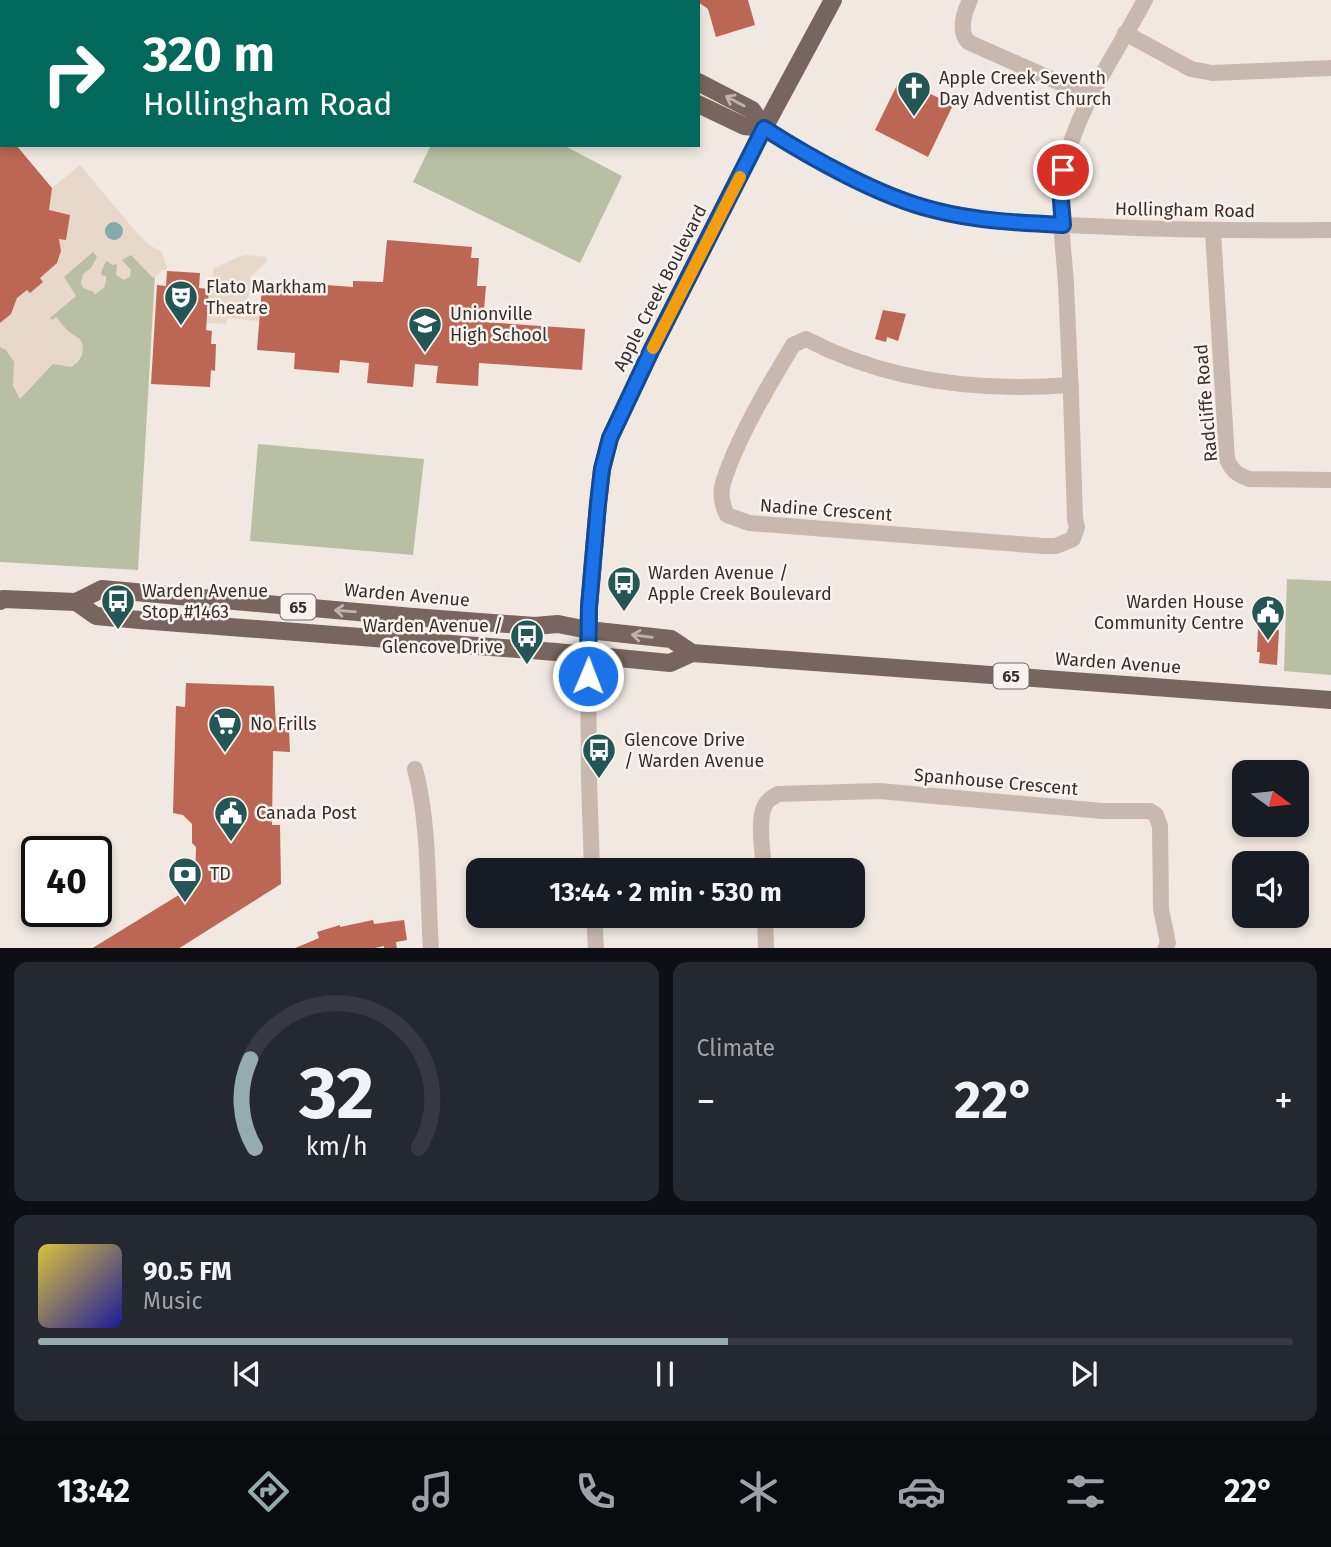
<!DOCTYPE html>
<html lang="en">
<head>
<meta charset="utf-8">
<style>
  body { margin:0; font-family:"Fira Sans",sans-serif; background:#242831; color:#f1f3f6; height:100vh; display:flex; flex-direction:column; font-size:26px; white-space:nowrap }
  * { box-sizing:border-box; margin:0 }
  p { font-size:23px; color:#9ea1a6 }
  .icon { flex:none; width:38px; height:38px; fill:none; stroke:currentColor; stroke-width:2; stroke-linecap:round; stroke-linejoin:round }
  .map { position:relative; height:948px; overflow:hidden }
  .details { display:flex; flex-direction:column; gap:14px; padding:14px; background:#0d0f14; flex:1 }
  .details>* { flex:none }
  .guide { position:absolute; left:0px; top:0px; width:700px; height:147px; box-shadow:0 4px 10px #0003; background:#00695c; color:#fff; overflow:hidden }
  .needle { width:46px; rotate:105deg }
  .fabs { position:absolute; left:1232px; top:760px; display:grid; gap:14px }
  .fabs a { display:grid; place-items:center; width:77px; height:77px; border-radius:14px; background:#171b24; box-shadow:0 4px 10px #0003; font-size:35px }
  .speed { position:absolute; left:21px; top:836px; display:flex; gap:14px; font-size:35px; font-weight:700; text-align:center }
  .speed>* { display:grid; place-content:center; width:91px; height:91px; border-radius:50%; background:#171b24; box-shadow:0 4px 10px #0003; line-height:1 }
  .speed .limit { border:4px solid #111; border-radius:10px; background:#fff; color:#111 }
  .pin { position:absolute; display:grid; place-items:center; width:60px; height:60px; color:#fff; margin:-30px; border:4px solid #fff; border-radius:50%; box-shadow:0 2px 7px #0007 }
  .me { position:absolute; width:77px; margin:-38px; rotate:1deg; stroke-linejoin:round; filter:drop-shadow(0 0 5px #0008) }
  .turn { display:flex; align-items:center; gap:24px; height:147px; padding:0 28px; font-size:32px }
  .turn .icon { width:91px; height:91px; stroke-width:2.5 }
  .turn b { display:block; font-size:49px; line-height:60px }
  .big { font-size:52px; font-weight:700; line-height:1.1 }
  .details .widget { flex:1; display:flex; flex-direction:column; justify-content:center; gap:10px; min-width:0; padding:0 24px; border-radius:14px; background:#242831 }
  .details .dial { align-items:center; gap:0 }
  .dial svg { height:182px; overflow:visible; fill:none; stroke:#363941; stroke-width:7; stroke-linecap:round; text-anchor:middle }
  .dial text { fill:#f1f3f6; stroke:none }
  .song { display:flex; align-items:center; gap:21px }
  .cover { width:84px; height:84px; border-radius:10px; background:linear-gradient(135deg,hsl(50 70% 55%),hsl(240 70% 35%)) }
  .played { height:7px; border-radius:4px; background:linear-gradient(90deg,#95acae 55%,#363941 55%) }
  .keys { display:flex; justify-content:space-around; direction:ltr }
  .heat { display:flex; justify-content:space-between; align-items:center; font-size:38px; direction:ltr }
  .details .tiles { flex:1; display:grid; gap:14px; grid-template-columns:1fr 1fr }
  .widget:last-child { grid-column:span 2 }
  .trip { position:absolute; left:466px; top:858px; width:399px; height:70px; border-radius:14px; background:#171b24; box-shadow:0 4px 10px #0003; font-weight:700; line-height:70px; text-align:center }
  .menu { display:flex; height:112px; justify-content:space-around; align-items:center; background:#090b0e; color:#9ea1a6 }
  .menu .icon { width:49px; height:49px }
  .menu .current { color:#95acae }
  .menu b { font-size:32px; color:#f1f3f6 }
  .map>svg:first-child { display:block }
  .green { fill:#b8bfa2 }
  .plaza { fill:#e8d8c9 }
  .water { fill:#82acab }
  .building { fill:#bc6654 }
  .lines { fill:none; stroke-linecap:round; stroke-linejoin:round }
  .minor { stroke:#c9b8ad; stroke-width:16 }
  .major { stroke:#78655e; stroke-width:18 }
  .oneway { stroke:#bfb3ad }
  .route-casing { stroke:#114b97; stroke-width:18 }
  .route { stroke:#1a73e8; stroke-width:12 }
  .slow { stroke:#f59e0b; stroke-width:12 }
  .labels { text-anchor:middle; stroke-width:5; stroke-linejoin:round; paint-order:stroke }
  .shield { fill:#f9f3ed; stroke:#726965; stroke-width:2 }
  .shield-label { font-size:16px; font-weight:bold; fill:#382e2b }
  .poi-label { font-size:18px; fill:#382e2b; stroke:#f9f3ed; text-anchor:start }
  .street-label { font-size:18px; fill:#382e2b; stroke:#f9f3ed }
</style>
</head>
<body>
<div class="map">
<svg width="1331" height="949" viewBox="0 0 1331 949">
  <rect width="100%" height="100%" fill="#f1e8e1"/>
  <g class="green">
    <polygon points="431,145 563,145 622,176 580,263 413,182"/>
    <polygon points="107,204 156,256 138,570 0,562 0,321 12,314 17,298 31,293 43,282 41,278 57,263"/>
    <polygon points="258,444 424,459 413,555 250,541"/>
    <polygon points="1287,579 1331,581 1331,675 1284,671"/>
  </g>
  <g class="plaza">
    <polygon points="80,165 137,233 149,245 161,251 167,267 166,270 162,270 153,278 131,255 122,260 131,270 130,277 124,280 116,275 117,264 113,265 106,261 101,273 103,276 106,276 106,282 104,288 94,295 94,292 83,288 81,283 83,274 91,268 97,257 93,252 64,277 76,296 50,318 52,320 56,317 68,331 80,339 83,346 82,355 78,362 71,367 53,364 20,399 13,386 14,362 6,350 0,347 0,321 12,314 17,298 27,290 31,293 43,282 41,278 60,258 60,246 46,236 52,188"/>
    <polygon points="247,255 267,257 267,261 251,276 249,296 246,300 245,312 260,314 259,321 228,318 226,324 207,323 209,289 220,289 221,277 213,277 213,269 238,257"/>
  </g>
  <circle class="water" cx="114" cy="231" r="9"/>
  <g class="building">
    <polygon points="691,0 748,0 755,25 716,37 708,9 698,2"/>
    <polygon points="900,79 953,105 928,157 875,130"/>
    <polygon points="0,145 16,145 52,188 49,210 70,215 66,240 59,239 61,251 57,263 40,278 43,282 30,293 27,290 17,298 11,314 0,323"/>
    <polygon points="387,240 472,247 471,258 479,258 477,286 486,286 483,322 585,329 582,370 479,363 478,386 436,383 438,366 415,364 413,387 367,383 369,363 340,360 339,373 294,369 295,353 257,350 262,287 299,290 300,283 353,287 353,281 383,282"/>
    <polygon points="167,271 200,273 199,288 209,289 206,330 212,331 211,344 216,344 215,371 211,370 210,387 151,384 157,285 166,286"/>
    <polygon points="883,310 906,314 898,341 887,337 886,342 875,339"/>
    <polygon points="1258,629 1279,630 1277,665 1259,663 1260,652 1257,652"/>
    <polygon points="186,683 274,686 276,727 289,729 290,752 273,751 272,825 280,825 281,884 178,949 91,949 195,885 196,847 192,843 192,824 183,815 173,813 176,706 185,707"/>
    <polygon points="373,920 374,924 404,920 407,940 396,942 397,949 384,949 384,946 370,949 293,949 319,938 317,932 340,925 340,927"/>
  </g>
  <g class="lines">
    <g class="minor">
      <path d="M970 0C964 13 958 30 968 42L1092 97"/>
      <polyline points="1125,33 1191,69 1212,73 1331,68"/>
      <path d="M764 128C812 158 877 196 932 210 983 223 1038 224 1091 226 1171 230 1251 231 1331 230"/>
      <path d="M1213 232 1227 459C1232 471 1237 475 1250 479L1331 480"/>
      <path d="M1071 385C980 392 888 382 806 339L793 345C769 385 737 438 723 483 720 493 722 506 727 515L749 523 1043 546H1056L1073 539 1077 527 1075 519C1073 441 1070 363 1066 285 1064 248 1056 203 1064 168 1077 107 1116 54 1145 0"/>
      <polyline points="588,656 589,780 592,870"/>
      <path d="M415 769C430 826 427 889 431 949"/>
      <path d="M764 870C763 854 757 819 765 805 768 799 773 797 778 794L879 791 1102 811H1150L1156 815 1160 826 1161 909 1168 943 1165 949"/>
      <polyline points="594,915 596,949"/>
      <polyline points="765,915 766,949"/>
    </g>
    <g class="major">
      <polyline points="491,0 494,2"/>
      <polyline points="541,0 544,2"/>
      <polyline points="698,82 752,110 764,128"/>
      <polyline points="698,104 744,126 764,128"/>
      <polyline points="0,601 3,599 76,602 102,589 413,617 535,626 558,624 588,630 671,639 692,653 1331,700"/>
      <polyline points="76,602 96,616 140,620 556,652 670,663 692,653"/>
      <polyline points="588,656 589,607 598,504 602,469 610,438 651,351 764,128 833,0"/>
    </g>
  </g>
  <defs><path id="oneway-shaft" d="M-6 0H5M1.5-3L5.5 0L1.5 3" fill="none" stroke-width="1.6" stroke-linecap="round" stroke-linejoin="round" transform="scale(1.75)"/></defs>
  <g class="oneway">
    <use href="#oneway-shaft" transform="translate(735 101) rotate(-152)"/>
    <use href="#oneway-shaft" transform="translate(345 611) rotate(-175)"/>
    <use href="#oneway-shaft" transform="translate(642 636) rotate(-173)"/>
  </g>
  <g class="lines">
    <g class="route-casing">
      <path id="route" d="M588 676 589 607 598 504 602 469 610 438 651 351 764 128C811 158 880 197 934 210 976 221 1020 223 1063 225L1061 200 1063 170"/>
    </g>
    <use href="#route" class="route"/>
    <polyline class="slow" points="653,348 740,177"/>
  </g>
  <defs>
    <g id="church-pin" transform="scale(1.75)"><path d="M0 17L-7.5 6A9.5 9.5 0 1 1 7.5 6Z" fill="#245656" stroke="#f9f3ed"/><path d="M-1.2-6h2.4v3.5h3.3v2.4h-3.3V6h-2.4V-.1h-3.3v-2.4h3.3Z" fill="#fff"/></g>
    <g id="theatre-pin" transform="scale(1.75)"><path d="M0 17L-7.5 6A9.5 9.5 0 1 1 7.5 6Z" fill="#245656" stroke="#f9f3ed"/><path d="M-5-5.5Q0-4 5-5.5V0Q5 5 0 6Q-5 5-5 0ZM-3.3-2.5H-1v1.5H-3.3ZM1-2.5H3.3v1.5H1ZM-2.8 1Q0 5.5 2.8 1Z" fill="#fff"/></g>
    <g id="school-pin" transform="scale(1.75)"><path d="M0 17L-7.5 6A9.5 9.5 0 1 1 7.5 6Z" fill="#245656" stroke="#f9f3ed"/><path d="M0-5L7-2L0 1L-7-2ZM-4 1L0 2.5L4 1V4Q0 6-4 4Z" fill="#fff"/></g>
    <g id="bus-pin" transform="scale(1.75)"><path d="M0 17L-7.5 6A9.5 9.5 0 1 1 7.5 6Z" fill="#245656" stroke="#f9f3ed"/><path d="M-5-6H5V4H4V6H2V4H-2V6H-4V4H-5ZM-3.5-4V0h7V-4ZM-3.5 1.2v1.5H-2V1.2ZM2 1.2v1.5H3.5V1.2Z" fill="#fff"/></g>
    <g id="civic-pin" transform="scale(1.75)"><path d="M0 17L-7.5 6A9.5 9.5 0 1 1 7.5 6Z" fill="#245656" stroke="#f9f3ed"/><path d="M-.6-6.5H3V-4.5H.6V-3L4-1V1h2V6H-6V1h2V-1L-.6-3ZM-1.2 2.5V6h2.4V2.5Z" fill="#fff"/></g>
    <g id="supermarket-pin" transform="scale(1.75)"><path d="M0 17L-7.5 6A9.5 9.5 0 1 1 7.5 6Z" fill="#245656" stroke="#f9f3ed"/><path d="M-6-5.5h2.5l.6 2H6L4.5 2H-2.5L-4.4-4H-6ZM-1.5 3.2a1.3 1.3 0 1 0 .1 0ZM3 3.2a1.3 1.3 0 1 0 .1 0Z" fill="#fff"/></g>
    <g id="bank-pin" transform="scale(1.75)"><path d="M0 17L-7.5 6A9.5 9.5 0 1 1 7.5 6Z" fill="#245656" stroke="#f9f3ed"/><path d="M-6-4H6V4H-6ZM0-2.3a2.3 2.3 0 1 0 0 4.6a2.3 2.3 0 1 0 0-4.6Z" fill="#fff"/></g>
  </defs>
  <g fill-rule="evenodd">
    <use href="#church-pin" x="914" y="88"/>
    <use href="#theatre-pin" x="181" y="297"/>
    <use href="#school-pin" x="425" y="324"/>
    <use href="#bus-pin" x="624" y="583"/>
    <use href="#bus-pin" x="118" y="601"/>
    <use href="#civic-pin" x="1268" y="612"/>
    <use href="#bus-pin" x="527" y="636"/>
    <use href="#supermarket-pin" x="225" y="724"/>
    <use href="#bus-pin" x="599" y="750"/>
    <use href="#civic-pin" x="231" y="813"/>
    <use href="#bank-pin" x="185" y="874"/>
  </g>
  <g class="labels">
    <g class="shield">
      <rect x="280.5" y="594.5" width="35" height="25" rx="5"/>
      <rect x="993.5" y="663.5" width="35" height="25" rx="5"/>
    </g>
    <g class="shield-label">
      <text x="298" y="613">65</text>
      <text x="1011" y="682">65</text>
    </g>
    <g class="poi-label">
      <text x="939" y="84">Apple Creek Seventh<tspan x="939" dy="21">Day Adventist Church</tspan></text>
      <text x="206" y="293">Flato Markham<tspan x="206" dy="21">Theatre</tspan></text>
      <text x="450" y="320">Unionville<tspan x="450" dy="21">High School</tspan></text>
      <text x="648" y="579">Warden Avenue /<tspan x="648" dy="21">Apple Creek Boulevard</tspan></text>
      <text x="142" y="597">Warden Avenue<tspan x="142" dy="21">Stop #1463</tspan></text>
      <text x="1244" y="608" text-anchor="end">Warden House<tspan x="1244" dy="21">Community Centre</tspan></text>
      <text x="503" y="632" text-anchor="end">Warden Avenue /<tspan x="503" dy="21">Glencove Drive</tspan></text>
      <text x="250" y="730">No Frills</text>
      <text x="624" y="746">Glencove Drive<tspan x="624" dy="21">/ Warden Avenue</tspan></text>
      <text x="256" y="819">Canada Post</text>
      <text x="210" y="880">TD</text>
    </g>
    <g class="street-label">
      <text transform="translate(1185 210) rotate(1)" y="6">Hollingham Road</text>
      <text transform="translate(660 288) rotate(-63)" y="6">Apple Creek Boulevard</text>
      <text transform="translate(1206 403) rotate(-95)" y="6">Radcliffe Road</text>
      <text transform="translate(826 510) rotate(4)" y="6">Nadine Crescent</text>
      <text transform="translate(407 595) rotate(5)" y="6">Warden Avenue</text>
      <text transform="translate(1118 663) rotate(4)" y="6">Warden Avenue</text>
      <text transform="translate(996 782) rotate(5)" y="6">Spanhouse Crescent</text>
    </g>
  </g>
</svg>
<div class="fabs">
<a><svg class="needle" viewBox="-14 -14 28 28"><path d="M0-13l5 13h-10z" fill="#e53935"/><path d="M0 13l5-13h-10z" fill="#9ea1a6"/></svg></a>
<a><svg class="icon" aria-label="sound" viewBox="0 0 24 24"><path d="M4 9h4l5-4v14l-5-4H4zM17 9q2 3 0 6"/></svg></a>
</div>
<div class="speed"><div class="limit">40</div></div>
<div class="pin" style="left:1063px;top:170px;background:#d93025"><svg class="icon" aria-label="arrive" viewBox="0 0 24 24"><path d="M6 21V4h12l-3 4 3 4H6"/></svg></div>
<svg class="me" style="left:588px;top:676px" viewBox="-20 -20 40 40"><circle r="17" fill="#1a73e8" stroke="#fff" stroke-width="3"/><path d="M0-11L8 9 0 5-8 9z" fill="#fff"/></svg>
<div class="trip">13:44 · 2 min · 530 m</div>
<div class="guide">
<div class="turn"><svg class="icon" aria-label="right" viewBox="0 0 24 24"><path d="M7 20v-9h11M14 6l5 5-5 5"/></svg><div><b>320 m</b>Hollingham Road</div></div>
</div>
</div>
<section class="details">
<div class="tiles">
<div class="widget dial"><svg viewBox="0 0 100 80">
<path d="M14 69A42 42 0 1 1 86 69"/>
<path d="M14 69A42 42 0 0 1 12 30" stroke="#95acae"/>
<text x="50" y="56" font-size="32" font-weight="700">32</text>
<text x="50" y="72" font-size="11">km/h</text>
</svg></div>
<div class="widget"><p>Climate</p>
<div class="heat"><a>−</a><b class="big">22°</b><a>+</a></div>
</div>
<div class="widget">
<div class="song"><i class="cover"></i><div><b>90.5 FM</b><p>Music</p></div></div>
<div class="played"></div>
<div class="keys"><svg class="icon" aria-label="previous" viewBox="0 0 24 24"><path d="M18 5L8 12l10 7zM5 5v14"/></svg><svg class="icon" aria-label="pause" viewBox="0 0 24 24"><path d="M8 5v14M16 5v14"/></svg><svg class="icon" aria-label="next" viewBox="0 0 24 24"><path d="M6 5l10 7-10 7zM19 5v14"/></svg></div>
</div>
</div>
</section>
<nav class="menu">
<b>13:42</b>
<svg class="icon current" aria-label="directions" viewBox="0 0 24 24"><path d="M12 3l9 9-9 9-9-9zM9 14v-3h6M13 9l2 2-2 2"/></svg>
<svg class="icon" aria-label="music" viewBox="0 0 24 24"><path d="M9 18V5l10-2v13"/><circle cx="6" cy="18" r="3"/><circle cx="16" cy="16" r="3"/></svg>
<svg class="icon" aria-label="phone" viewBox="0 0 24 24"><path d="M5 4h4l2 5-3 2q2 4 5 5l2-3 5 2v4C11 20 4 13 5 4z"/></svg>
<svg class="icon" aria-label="climate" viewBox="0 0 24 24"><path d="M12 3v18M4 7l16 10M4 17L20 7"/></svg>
<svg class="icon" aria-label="car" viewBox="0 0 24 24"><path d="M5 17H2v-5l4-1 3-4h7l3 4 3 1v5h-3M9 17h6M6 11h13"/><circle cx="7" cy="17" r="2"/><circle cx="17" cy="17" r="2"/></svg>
<svg class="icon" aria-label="filters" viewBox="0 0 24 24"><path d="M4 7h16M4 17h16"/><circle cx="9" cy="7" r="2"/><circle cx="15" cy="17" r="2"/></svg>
<b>22°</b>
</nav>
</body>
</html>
